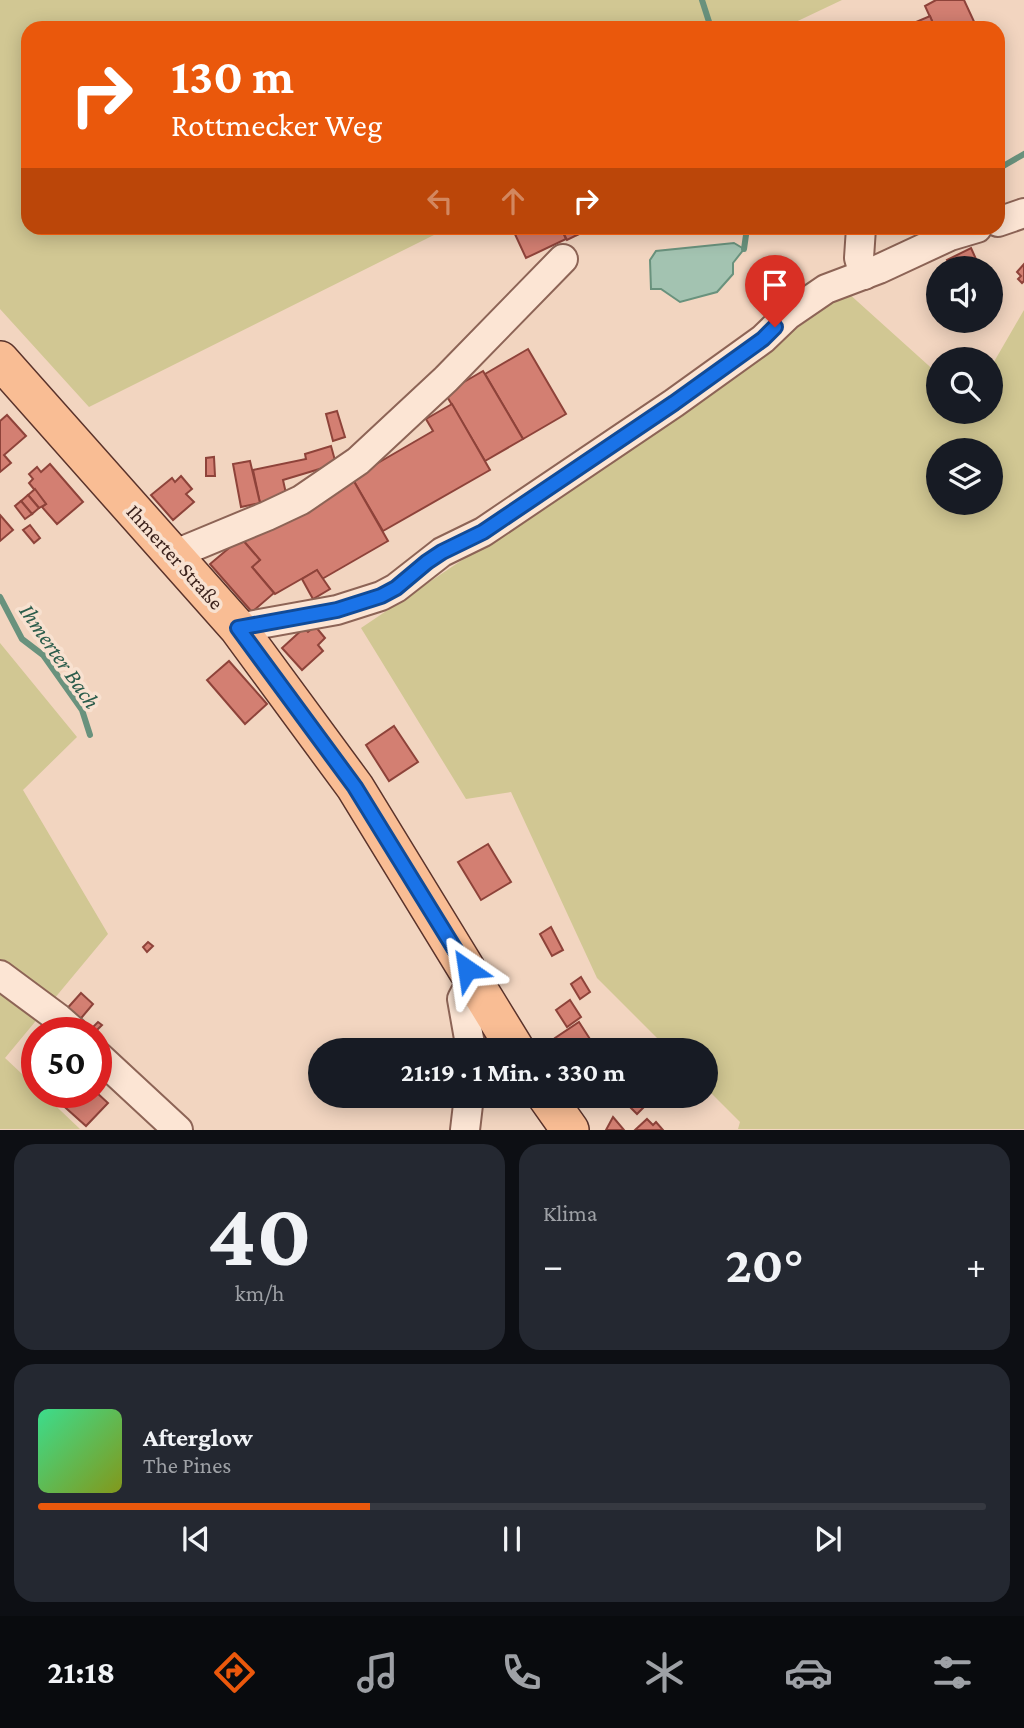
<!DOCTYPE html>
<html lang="de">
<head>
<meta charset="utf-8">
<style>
  body { margin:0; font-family:"Crimson Pro",serif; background:#242831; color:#f1f3f6; height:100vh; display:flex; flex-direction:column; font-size:26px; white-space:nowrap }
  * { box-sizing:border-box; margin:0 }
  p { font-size:23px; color:#9ea1a6 }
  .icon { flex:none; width:38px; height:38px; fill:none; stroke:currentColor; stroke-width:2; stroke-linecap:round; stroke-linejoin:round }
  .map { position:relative; height:1130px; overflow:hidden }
  .panel { display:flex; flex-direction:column; gap:14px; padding:14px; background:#0d0f14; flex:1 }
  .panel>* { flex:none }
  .banner { position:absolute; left:21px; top:21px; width:984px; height:214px; border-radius:21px; box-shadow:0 4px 18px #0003; background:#ea580c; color:#fff; overflow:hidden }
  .controls { position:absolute; left:926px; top:256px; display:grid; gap:14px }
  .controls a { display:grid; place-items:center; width:77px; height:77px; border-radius:50%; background:#171b24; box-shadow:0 4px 18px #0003; font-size:35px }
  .speed { position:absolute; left:21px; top:1017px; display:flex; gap:14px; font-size:35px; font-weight:700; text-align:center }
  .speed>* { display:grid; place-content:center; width:91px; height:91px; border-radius:50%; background:#171b24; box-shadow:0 4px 18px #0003; line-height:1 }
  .speed .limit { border:10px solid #d22; background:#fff; color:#111 }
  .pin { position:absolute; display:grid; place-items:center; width:60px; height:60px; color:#fff; margin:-72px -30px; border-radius:50% 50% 50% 0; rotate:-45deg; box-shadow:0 0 7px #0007 }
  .pin .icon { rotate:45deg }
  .me { position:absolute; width:77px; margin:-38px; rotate:328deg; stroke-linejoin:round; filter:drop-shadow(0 0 5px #0008) }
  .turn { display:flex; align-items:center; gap:24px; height:147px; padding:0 35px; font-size:32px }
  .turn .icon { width:91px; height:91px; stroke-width:2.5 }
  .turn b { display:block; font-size:49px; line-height:60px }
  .lanes { display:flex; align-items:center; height:66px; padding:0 35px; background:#0003; justify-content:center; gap:35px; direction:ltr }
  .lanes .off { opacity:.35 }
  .big { font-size:52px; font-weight:700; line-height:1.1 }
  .panel .card { flex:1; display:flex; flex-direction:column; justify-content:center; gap:10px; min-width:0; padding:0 24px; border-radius:21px; background:#242831 }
  .panel .dial { align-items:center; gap:0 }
  .dial b { font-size:91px; line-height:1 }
  .song { display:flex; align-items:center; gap:21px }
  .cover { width:84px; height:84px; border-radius:10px; background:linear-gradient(135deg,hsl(150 70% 55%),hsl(70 70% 35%)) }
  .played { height:7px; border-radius:4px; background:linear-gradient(90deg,#ea580c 35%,#363941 35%) }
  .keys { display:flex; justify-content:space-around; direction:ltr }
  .heat { display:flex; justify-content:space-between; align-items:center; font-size:38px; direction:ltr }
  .panel .tiles { flex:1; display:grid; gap:14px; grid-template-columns:1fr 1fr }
  .card:last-child { grid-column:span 2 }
  .trip { position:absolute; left:308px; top:1038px; width:410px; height:70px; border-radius:35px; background:#171b24; box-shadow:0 4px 18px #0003; font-weight:700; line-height:70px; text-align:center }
  .tab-bar { display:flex; height:112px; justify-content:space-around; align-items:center; background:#090b0e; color:#9ea1a6 }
  .tab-bar .icon { width:49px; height:49px }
  .tab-bar .selected { color:#ea580c }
  .tab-bar b { font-size:32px; color:#f1f3f6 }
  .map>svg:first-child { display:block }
  .green { fill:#d1c793; fill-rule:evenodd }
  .water { fill:#a3c3b1; stroke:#69927d; stroke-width:2 }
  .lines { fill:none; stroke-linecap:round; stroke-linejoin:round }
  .stream { stroke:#69927d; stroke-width:6 }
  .building { fill:#d37f72; stroke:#8e433a; stroke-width:2 }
  .minor-casing { stroke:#8d6456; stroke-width:32 }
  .major-casing { stroke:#5a332b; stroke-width:40 }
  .minor { stroke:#fce5d4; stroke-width:28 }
  .major { stroke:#f9bd94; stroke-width:37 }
  .route-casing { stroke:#114b97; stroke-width:18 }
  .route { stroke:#1a73e8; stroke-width:12 }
  .labels { text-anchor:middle; stroke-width:7; stroke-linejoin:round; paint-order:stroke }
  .street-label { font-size:21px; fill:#3b221c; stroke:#f8e1d0 }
  .water-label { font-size:23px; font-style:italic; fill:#2a5c4b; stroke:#f8e1d0 }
</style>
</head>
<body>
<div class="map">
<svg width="1024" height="1130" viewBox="0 0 1024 1130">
  <rect width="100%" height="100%" fill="#f2d5c0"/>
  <g class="green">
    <polygon points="0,0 842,0 783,28 28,28 28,228 448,228 89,407 0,309"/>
    <path d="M847 292 938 374V411H990L991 367 1024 310V1129H738L740 1122 705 1087V1050H669L597 978 511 792 466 799 361 628 667 422ZM938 450H990V502H938Z"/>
    <polygon points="0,643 77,737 23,790 108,934 5,1058 37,1088 37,1092 41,1092 80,1129 0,1129"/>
  </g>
  <polygon class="water" points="734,243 744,249 733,263 733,274 717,292 680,302 661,289 651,289 650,260 656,251"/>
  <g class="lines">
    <g class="stream">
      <polyline points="702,0 711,28"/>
      <polyline points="998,169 1024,154"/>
      <polyline points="744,249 747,228"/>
      <polyline points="0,597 22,639 43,655 82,710 90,735"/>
    </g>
  </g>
  <g class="building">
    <polygon points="936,0 964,0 977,28 935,28 925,6"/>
    <polygon points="930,16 935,28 902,28"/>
    <polygon points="526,228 561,228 566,239 526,258 514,232"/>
    <polygon points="561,228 573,228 577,235 567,240"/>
    <polygon points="573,228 586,228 587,231 577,235"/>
    <polygon points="971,248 980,268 951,268 947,260"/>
    <polygon points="1024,264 1024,281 1022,283 1018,279 1021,276 1017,272"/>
    <polygon points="528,349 566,414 523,439 485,374"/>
    <polygon points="483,371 523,439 485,461 445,393"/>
    <polygon points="452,404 490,470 383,531 352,478 433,431 426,419"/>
    <polygon points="337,411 345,437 333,441 326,414"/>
    <polygon points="7,415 26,436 4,455 11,463 0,472 0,421"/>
    <polygon points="331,446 336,464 283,480 287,498 260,503 253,470 306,459 305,454"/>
    <polygon points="214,457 215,476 206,476 206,458"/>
    <polygon points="250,461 260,503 241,507 233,464"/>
    <polygon points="50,464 83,502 57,524 42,507 46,504 29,483 33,479 29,474 37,467 41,472"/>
    <polygon points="181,476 192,489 186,494 194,502 173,520 151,495 172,478 175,482"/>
    <polygon points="352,478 388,541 322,579 317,570 275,594 252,567 260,560 241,538"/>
    <polygon points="35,489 46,504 39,508 28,495"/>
    <polygon points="28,495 39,508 32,514 21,501"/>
    <polygon points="21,501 32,514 25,519 15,506"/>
    <polygon points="0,515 13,530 0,541"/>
    <polygon points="30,525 40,538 34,543 23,530"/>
    <polygon points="241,538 260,560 252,567 274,593 252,612 210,564"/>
    <polygon points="317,570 330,589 313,599 302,579"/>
    <polygon points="315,626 325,638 318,645 323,651 302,670 282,648 304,628 308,632"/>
    <polygon points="229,661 267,704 245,724 207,680"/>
    <polygon points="394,726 418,762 389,781 366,745"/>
    <polygon points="488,844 511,882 481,900 458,862"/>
    <polygon points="551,927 563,950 552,956 540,934"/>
    <polygon points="148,942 153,946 147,952 143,947"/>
    <polygon points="581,977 590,992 580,999 571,984"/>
    <polygon points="81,993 93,1004 77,1023 64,1012"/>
    <polygon points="570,1000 581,1017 567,1027 556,1010"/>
    <polygon points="98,1022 102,1025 95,1032 88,1032"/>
    <polygon points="579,1022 597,1050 563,1050 555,1038"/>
    <polygon points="48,1092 96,1092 108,1103 86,1126"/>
    <polygon points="638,1096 646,1105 637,1114 628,1105"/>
    <polygon points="613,1117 624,1130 606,1130"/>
    <polygon points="647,1119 653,1125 656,1122 663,1130 635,1130"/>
  </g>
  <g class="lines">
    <g class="minor-casing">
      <g id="minor">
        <polyline points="998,222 1024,213"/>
        <polyline points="861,228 859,258 864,275"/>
        <polyline points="173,555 267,516 301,500 358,461 446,379 563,259"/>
        <polyline points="238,628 337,610 381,596 396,588 442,552 483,532 674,403 763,339 788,315 826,289 879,269 950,236 977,228"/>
        <polyline points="0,975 58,1018 74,1032"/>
        <polyline points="471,1050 462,999 473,978"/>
        <polyline points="96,1054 178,1130"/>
        <polyline points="465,1130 469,1096"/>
      </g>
    </g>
    <g class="major-casing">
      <g id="major">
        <polyline points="0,360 238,628 355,787 516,1050"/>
        <polyline points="546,1096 570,1130"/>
      </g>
    </g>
    <use href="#minor" class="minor"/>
    <use href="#major" class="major"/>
  </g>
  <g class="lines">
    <g class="route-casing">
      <polyline id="route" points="467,969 355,787 238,628 337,610 381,596 396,588 427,562 442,552 483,532 674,403 763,339 775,327"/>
    </g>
    <use href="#route" class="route"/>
  </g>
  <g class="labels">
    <g class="street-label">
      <text transform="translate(175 557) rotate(48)" y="7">Ihmerter Straße</text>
    </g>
    <g class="water-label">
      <text transform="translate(60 656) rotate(55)" y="8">Ihmerter Bach</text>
    </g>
  </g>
</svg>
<div class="controls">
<a><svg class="icon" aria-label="sound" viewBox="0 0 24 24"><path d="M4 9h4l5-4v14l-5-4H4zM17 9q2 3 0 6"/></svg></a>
<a><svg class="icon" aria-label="search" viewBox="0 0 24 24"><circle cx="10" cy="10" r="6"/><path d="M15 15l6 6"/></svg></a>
<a><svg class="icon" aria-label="layers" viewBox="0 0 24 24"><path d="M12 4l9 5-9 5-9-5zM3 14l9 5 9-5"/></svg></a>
</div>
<div class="speed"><div class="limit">50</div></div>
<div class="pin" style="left:775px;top:327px;background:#d93025"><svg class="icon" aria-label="arrive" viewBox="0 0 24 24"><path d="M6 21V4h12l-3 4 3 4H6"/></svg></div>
<svg class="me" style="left:467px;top:969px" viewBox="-20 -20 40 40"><path d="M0-17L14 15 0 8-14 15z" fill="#1a73e8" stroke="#fff" stroke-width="4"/></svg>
<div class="trip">21:19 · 1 Min. · 330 m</div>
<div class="banner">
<div class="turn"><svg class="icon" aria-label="right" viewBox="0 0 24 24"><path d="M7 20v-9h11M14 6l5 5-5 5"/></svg><div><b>130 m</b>Rottmecker Weg</div></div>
<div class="lanes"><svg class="icon off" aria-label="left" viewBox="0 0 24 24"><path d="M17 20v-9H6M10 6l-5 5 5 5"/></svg><svg class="icon off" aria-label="ahead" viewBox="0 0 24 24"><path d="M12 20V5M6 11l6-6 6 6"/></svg><svg class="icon" aria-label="right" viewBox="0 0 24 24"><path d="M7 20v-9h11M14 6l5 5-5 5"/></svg></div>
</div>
</div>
<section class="panel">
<div class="tiles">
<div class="card dial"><b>40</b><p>km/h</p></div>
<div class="card"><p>Klima</p>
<div class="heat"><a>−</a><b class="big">20°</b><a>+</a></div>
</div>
<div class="card">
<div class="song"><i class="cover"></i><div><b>Afterglow</b><p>The Pines</p></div></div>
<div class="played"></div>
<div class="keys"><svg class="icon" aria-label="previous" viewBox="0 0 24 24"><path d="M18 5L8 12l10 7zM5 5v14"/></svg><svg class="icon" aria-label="pause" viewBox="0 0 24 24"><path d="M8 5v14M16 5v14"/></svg><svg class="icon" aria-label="next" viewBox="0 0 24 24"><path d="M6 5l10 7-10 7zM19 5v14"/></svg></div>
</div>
</div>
</section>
<nav class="tab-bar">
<b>21:18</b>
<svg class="icon selected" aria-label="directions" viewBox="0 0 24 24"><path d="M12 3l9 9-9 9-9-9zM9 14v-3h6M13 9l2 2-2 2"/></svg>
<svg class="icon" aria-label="music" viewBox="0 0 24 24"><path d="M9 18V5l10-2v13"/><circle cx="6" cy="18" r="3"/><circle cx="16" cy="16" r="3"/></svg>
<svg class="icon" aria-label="phone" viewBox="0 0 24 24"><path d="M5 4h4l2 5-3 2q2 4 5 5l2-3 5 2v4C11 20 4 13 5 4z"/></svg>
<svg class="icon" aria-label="climate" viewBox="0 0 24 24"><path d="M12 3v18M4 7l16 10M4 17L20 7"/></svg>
<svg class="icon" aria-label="car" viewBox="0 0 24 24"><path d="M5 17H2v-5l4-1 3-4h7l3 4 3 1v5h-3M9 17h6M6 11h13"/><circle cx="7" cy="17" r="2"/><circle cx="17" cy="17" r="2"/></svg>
<svg class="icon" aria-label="filters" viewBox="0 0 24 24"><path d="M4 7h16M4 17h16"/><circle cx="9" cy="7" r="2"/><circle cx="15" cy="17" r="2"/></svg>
</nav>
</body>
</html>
